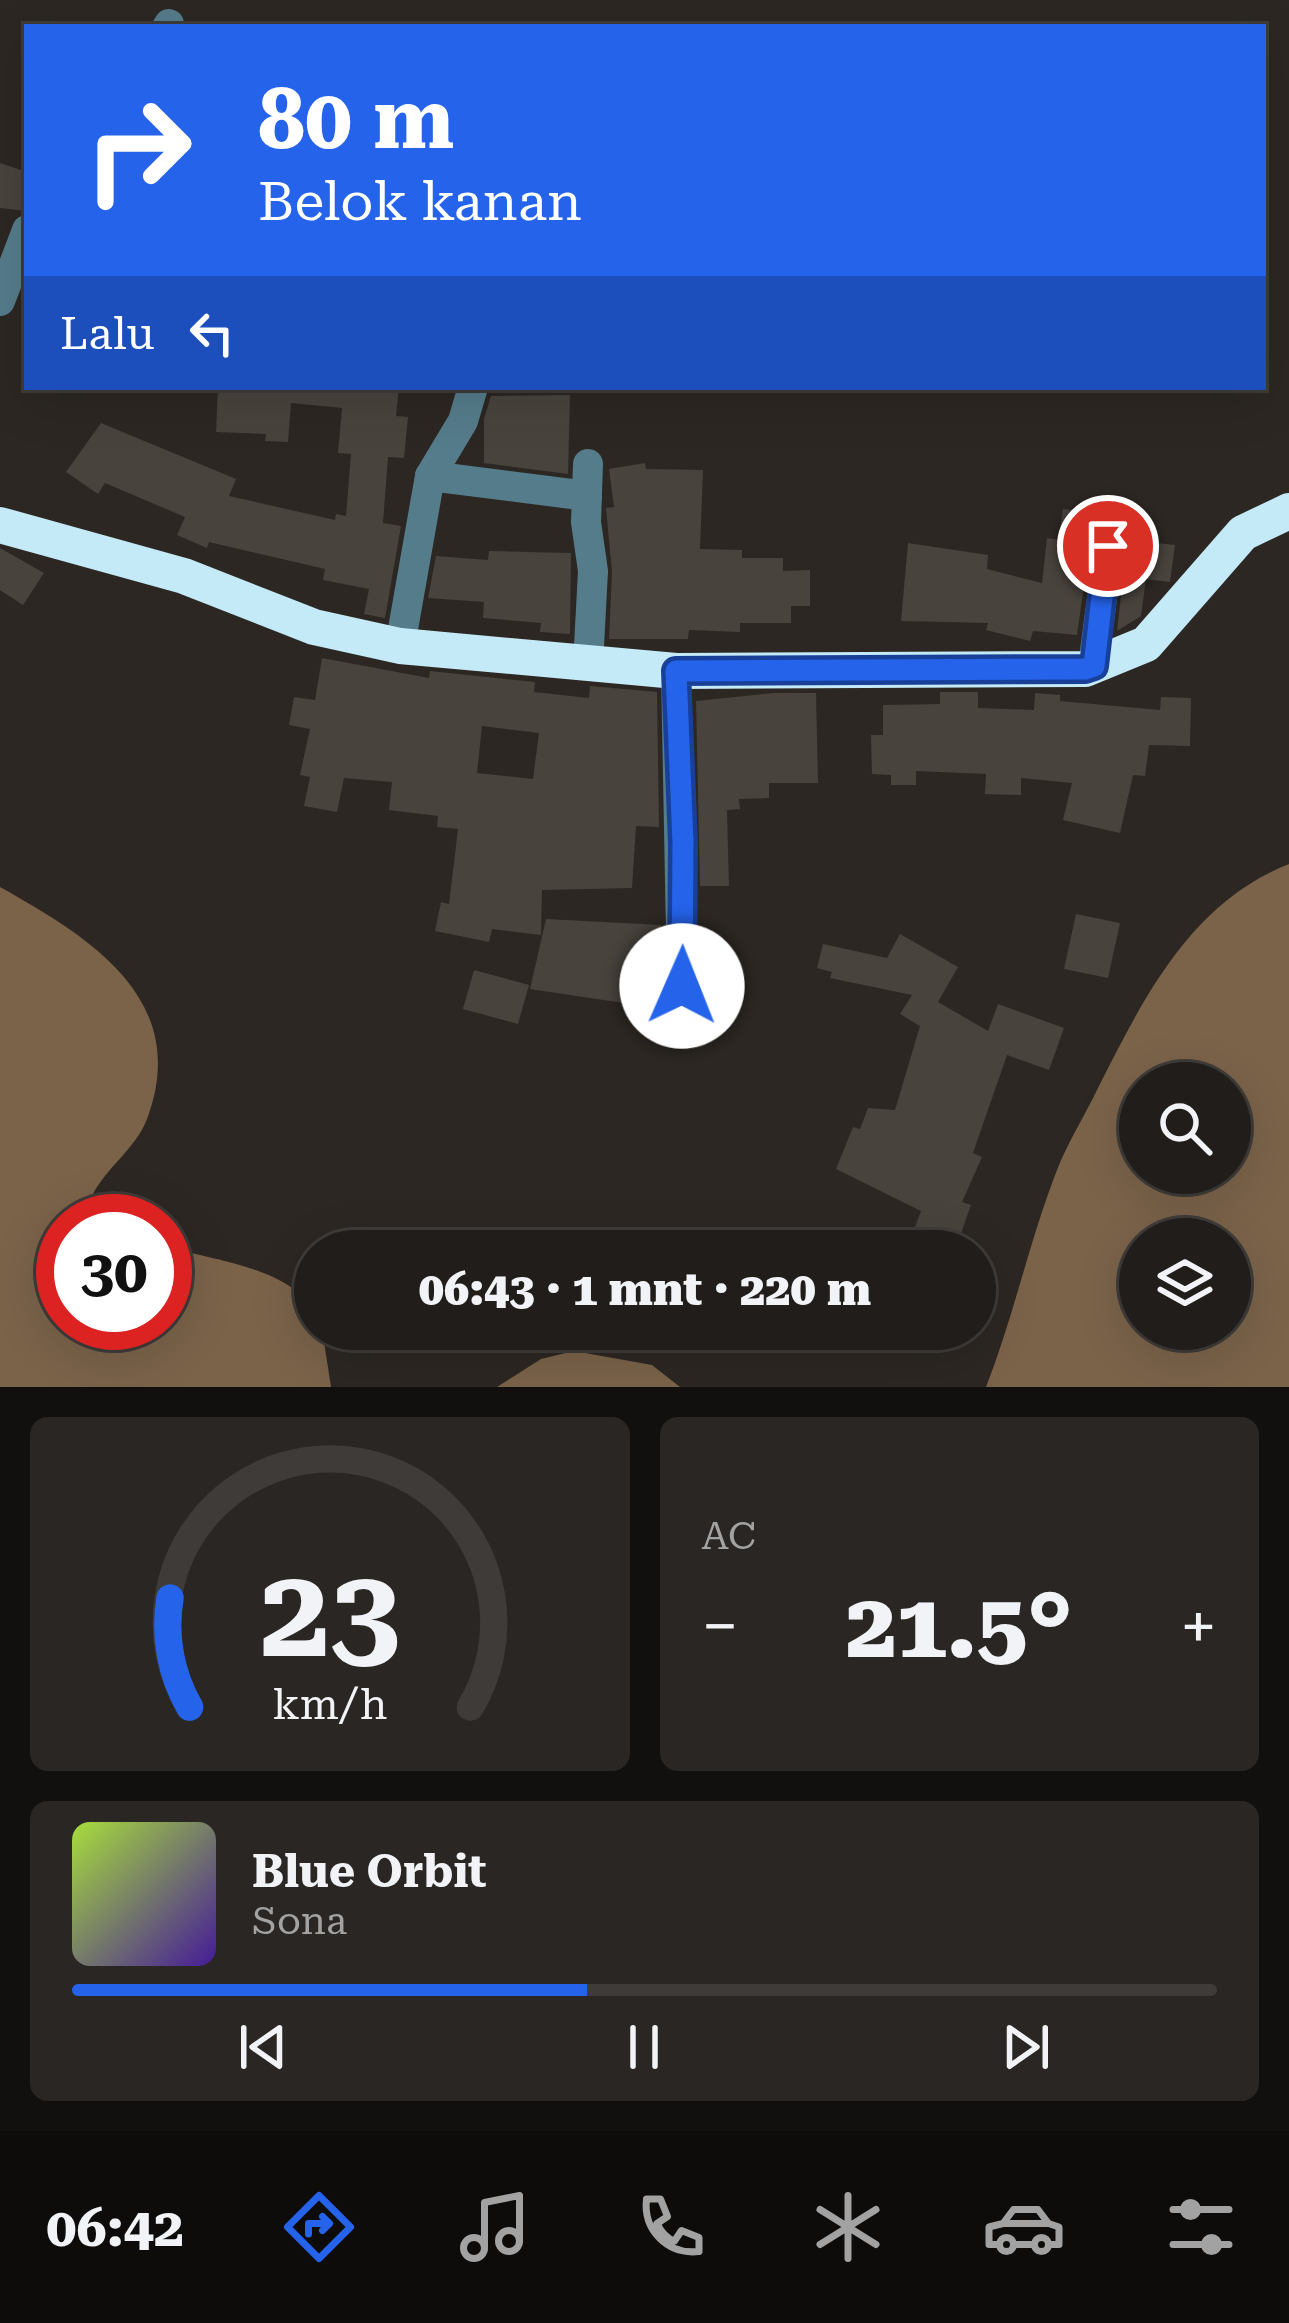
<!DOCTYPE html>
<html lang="id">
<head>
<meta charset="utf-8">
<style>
  body { margin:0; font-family:"Roboto Serif",serif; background:#292623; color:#f1f3f6; height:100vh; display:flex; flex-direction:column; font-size:45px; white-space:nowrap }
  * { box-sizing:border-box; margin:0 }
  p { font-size:39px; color:#a2a2a2 }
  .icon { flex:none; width:66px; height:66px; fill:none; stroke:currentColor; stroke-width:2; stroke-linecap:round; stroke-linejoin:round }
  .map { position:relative; height:1387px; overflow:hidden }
  .side { display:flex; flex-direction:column; gap:30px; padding:30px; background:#12100e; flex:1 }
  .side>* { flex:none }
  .guide { position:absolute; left:24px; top:24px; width:1242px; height:366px; border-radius:0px; box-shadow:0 12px 48px #0002,0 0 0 3px #3e3b39; background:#2563eb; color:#fff; overflow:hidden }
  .tools { position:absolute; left:1119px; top:1062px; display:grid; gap:24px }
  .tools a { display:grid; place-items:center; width:132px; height:132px; border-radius:50%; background:#211d1a; box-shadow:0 12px 48px #0002,0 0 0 3px #3e3b39; font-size:60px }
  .speed { position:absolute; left:36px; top:1194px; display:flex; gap:24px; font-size:60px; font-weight:700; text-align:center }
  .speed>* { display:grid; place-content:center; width:156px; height:156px; border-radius:50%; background:#211d1a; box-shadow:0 12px 48px #0002,0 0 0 3px #3e3b39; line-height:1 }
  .speed .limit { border:18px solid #d22; background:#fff; color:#111 }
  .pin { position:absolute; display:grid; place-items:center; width:102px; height:102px; color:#fff; margin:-51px; border:6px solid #fff; border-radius:50%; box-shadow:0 3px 12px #0007 }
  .me { position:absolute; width:132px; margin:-66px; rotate:1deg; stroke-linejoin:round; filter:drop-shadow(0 0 9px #0008) }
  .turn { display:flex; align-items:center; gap:42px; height:252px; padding:0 36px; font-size:54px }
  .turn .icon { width:156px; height:156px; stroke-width:2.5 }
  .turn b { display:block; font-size:84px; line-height:102px }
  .then { display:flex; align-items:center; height:114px; padding:0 36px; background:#0003; gap:24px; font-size:45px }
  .big { font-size:90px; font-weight:800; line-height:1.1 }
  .side .card { flex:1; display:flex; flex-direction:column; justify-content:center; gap:18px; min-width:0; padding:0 42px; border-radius:18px; background:#292623 }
  .side .dial { align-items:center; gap:0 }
  .dial svg { height:312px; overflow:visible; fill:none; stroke:#3e3b39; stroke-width:7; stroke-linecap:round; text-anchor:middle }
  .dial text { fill:#f1f3f6; stroke:none }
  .song { display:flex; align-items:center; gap:36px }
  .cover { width:144px; height:144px; border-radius:18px; background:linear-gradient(135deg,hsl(80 70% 55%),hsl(260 70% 35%)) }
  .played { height:12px; border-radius:6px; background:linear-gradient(90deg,#2563eb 45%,#3e3b39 45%) }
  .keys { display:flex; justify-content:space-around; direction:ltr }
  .heat { display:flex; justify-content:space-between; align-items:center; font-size:66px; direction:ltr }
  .side .tiles { flex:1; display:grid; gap:30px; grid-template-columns:1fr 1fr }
  .card:last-child { grid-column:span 2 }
  .trip { position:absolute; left:294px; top:1230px; width:702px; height:120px; border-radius:60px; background:#211d1a; box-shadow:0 12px 48px #0002,0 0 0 3px #3e3b39; font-weight:800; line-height:120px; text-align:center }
  .tab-bar { display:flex; height:192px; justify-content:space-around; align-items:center; background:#0d0c0a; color:#a2a2a2 }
  .tab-bar .icon { width:84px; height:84px }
  .tab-bar .current { color:#2563eb }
  .tab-bar b { font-size:54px; color:#f1f3f6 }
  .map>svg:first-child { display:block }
  .water { fill:#7b634a; fill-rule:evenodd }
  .building { fill:#48433d; fill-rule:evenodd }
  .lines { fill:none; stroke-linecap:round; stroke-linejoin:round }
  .minor { stroke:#557c8b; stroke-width:30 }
  .highway { stroke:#c4e9f7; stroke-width:36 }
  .route-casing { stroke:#184099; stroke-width:30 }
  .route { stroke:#2563eb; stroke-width:21 }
</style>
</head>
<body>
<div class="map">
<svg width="1289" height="1387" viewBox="0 0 1289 1387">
  <rect width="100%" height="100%" fill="#2c2722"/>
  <g class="water">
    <path d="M1289 864V1387H986C1014 1315 1030 1239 1057 1170 1068 1142 1085 1115 1098 1088 1143 999 1190 903 1289 864ZM1140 1083H1230V1173H1140ZM1140 1239H1230V1329H1140Z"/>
    <path d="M0 887C89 937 192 999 147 1119 136 1148 108 1166 93 1194L98 1214 109 1221H63V1323H165V1246C211 1261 315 1269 315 1329H322L331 1387H0Z"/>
    <polygon points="574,1351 652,1365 680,1387 497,1387 541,1359"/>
  </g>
  <g class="building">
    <polygon points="0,163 27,172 27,211 0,208"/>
    <polygon points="218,387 399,387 396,416 408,417 404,458 388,457 383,523 401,526 385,618 364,614 369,589 323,580 325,569 209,542 207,548 177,535 185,517 105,483 98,494 66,472 101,423 236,479 229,496 335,520 336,514 346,516 351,454 338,453 342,408 291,403 288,442 265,441 266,434 216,432"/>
    <polygon points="570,395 568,474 484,463 484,419 491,396"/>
    <polygon points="645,463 646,469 703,470 700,549 742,550 742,558 783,558 783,571 810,570 810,606 791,606 791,623 740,623 740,632 689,630 688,639 609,639 612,572 606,508 614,507 609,469"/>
    <polygon points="1063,509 1103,513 1101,528 1090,543 1077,635 1033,631 1030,641 986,630 988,623 901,621 908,543 988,555 987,569 1042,583 1047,538 1059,540"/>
    <polygon points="1127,540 1175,545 1170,582 1146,579 1141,616 1117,631"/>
    <polygon points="0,548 44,573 23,605 0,590"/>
    <polygon points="489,551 571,553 570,634 540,632 541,623 483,618 484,602 428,598 436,556 488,560"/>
    <path d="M322 658 429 678 430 671 535 682 534 692 589 698 590 686 657 692 659 827 636 826 632 888 542 890 541 935 492 929 489 942 435 931 441 902 449 904 458 829 437 827 438 816 389 810 392 782 344 778 337 812 304 806 310 777 300 775 310 729 289 725 294 697 315 700ZM482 726 539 733 533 779 477 773Z"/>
    <polygon points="940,692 978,692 978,708 1034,710 1035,693 1060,695 1060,701 1160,710 1161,697 1191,698 1190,746 1149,745 1145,776 1133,775 1120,833 1063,820 1072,783 1021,778 1021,795 985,794 986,774 916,771 916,785 891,785 891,775 872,774 871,735 883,735 883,705 940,704"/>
    <polygon points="773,693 816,693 818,783 769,783 769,798 739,799 740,809 727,810 729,886 700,886 696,701"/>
    <polygon points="1076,914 1120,923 1108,978 1064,969"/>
    <polygon points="546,919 661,925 657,1008 530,989"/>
    <polygon points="900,934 958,967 938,1002 988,1031 998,1004 1064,1028 1049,1070 1007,1055 973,1153 982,1157 962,1202 971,1205 958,1242 915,1227 921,1211 836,1169 853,1127 860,1129 868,1108 895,1110 920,1026 900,1014 912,995 830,978 832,972 817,968 823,944 887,958"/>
    <polygon points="474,970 529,985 518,1024 463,1009"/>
  </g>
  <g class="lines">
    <g class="minor">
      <polyline points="167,27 169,24"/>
      <polyline points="0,301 27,230"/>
      <polyline points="588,464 586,522 593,571 588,665"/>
      <polyline points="430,476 587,496"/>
      <polyline points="400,646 430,476 463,421 473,387"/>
      <polyline points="1093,666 1109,546"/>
      <polyline points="676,671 682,986"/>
    </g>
    <polyline class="highway" points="0,525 184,576 314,627 400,646 676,671 1085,669 1146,644 1243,533 1289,511"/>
  </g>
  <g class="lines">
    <g class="route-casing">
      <polyline id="route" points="682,986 683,843 676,671 1085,669 1094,666 1108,546"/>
    </g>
    <use href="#route" class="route"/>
  </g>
</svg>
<div class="tools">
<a><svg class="icon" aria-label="search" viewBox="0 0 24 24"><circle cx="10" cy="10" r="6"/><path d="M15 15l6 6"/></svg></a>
<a><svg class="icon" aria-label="layers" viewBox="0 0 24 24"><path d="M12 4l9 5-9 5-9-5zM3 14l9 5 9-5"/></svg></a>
</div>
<div class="speed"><div class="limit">30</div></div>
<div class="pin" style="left:1108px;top:546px;background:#d93025"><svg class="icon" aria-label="arrive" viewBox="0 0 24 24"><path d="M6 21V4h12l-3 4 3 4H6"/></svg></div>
<svg class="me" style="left:682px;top:986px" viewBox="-20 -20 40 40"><circle r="19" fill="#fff"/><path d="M0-13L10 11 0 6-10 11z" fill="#2563eb"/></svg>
<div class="trip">06:43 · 1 mnt · 220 m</div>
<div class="guide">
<div class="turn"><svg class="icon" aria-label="right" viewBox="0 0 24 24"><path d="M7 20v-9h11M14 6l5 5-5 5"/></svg><div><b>80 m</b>Belok kanan</div></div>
<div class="then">Lalu<svg class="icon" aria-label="left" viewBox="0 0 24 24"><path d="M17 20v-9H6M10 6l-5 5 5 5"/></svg></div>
</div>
</div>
<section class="side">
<div class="tiles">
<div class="card dial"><svg viewBox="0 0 100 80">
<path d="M14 69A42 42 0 1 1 86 69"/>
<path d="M14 69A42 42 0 0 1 9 41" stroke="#2563eb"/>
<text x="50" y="56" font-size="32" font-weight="700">23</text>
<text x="50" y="72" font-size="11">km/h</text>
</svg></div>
<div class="card"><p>AC</p>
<div class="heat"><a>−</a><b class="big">21.5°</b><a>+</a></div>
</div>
<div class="card">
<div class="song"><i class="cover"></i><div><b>Blue Orbit</b><p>Sona</p></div></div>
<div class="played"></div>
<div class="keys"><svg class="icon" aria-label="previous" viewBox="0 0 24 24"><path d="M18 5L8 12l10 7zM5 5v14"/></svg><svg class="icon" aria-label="pause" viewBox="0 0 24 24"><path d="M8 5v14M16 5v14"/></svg><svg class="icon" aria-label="next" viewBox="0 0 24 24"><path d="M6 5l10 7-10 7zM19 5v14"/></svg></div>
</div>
</div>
</section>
<nav class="tab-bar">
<b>06:42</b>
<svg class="icon current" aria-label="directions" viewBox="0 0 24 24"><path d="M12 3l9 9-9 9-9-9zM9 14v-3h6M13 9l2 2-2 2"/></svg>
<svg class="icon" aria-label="music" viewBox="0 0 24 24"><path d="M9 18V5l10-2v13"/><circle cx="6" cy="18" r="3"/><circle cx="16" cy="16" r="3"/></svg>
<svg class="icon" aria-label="phone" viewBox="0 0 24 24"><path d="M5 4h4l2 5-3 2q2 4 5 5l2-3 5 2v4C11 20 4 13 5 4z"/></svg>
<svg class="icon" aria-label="climate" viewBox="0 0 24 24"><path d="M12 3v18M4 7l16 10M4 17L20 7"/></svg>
<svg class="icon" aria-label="car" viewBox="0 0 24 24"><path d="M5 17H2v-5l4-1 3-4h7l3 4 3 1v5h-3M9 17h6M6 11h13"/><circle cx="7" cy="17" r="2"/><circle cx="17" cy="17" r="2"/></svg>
<svg class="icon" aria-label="filters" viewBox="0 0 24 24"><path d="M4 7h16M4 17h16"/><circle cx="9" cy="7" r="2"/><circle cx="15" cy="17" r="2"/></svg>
</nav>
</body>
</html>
